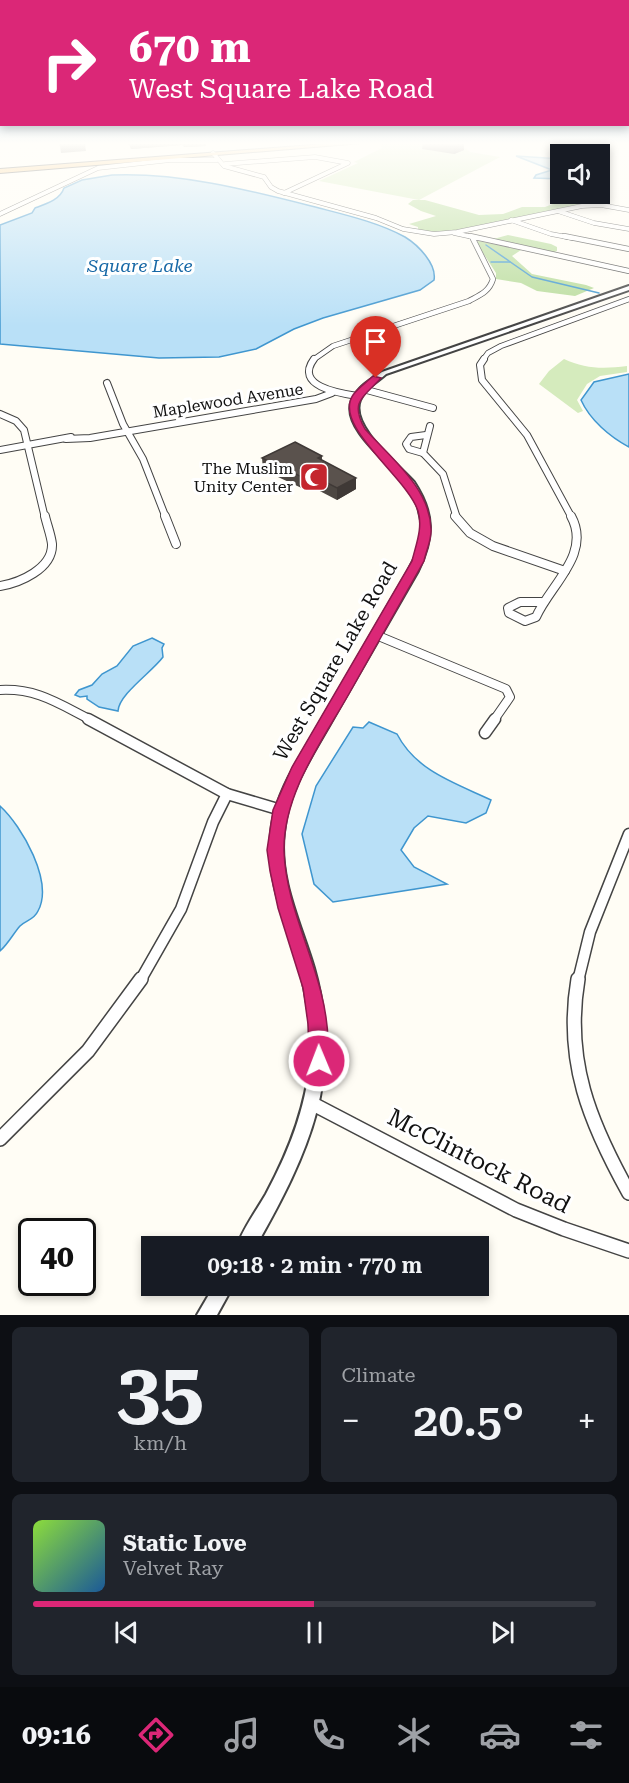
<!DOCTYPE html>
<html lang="en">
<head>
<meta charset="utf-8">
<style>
  body { margin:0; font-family:"Roboto Serif",serif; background:#20242c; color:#f1f3f6; height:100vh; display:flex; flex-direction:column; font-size:22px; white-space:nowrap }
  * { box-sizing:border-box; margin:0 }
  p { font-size:20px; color:#9ea1a6 }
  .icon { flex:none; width:33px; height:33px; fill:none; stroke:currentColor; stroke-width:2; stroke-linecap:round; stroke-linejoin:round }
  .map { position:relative; height:1315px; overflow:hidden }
  .details { display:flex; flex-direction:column; gap:12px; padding:12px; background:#0d0f14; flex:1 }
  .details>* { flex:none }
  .top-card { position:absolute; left:0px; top:0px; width:630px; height:126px; box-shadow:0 3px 9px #0003; background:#db2777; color:#fff; overflow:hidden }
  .fabs { position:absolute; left:550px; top:144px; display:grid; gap:12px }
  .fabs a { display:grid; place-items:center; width:60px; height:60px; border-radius:0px; background:#171b24; box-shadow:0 3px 9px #0003; font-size:30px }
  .speed { position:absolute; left:18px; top:1218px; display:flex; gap:12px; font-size:30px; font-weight:700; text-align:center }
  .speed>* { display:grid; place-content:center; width:78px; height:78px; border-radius:50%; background:#171b24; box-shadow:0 3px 9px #0003; line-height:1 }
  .speed .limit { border:3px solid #111; border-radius:9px; background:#fff; color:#111 }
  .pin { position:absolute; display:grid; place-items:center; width:51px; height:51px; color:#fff; margin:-62px -26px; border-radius:50% 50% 50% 0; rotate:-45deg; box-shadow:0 0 6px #0007 }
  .pin .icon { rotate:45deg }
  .me { position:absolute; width:66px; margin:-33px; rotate:359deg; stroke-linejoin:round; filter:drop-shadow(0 0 4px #0008) }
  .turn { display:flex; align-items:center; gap:21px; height:126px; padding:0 30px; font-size:27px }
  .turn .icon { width:78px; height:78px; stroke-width:2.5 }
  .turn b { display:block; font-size:42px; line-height:51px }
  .big { font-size:45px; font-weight:600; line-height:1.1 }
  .details .widget { flex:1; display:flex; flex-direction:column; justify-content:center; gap:9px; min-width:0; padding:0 21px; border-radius:9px; background:#20242c }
  .details .dial { align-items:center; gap:0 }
  .dial b { font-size:78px; line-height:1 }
  .song { display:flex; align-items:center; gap:18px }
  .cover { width:72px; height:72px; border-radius:9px; background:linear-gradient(135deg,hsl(90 70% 55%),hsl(210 70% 35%)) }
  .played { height:6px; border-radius:3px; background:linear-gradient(90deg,#db2777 50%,#363941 50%) }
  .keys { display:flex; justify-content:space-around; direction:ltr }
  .heat { display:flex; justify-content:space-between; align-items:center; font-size:33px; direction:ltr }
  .details .tiles { flex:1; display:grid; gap:12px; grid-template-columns:1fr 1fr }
  .widget:last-child { grid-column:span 2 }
  .trip { position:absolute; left:141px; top:1236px; width:348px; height:60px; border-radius:0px; background:#171b24; box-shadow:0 3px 9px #0003; font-weight:600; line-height:60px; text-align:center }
  .tabs { display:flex; height:96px; justify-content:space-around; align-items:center; background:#090b0e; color:#9ea1a6 }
  .tabs .icon { width:42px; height:42px }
  .tabs .on { color:#db2777 }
  .tabs b { font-size:27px; color:#f1f3f6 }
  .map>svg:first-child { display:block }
  .green { fill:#d5ebbd }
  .forest { fill:#b9dc9c }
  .water { fill:#b9e0f7; stroke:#3f96cf; stroke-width:1.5 }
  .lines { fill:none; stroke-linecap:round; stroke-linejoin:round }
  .stream { stroke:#3f96cf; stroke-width:1.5 }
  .minor-far5-casing { stroke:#444; stroke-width:5 }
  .minor-far4-casing { stroke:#444; stroke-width:6 }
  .minor-far3-casing { stroke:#444; stroke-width:8 }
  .minor-far2-casing { stroke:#444; stroke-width:10 }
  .minor-far1-casing { stroke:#444; stroke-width:13 }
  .minor-casing { stroke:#444; stroke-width:16 }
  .tertiary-casing { stroke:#444; stroke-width:4 }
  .trunk-casing { stroke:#222; stroke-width:2 }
  .minor-far5 { stroke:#fff; stroke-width:4 }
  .minor-far4 { stroke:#fff; stroke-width:4.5 }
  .minor-far3 { stroke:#fff; stroke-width:6 }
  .minor-far2 { stroke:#fff; stroke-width:8 }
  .minor-far1 { stroke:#fff; stroke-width:10 }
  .minor { stroke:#fff; stroke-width:13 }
  .tertiary { fill:#fff; fill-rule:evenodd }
  .trunk { fill:#f7bc64; fill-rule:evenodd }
  .wall { fill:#4d4742 }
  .shaded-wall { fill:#3f3936 }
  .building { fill:#5a524d; stroke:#3f3936; stroke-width:1.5 }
  .route { fill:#db2777; stroke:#8e194d; stroke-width:1.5 }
  .labels { text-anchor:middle; stroke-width:6; stroke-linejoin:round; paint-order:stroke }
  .far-street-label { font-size:16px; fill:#111; stroke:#fff }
  .far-poi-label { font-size:16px; fill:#111; stroke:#fff; text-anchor:end }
  .far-water-label { font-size:18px; font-style:italic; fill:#1768a6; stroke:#fff }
  .street-label { font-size:20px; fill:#111; stroke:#fff }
  .near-street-label { font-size:24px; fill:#111; stroke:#fff }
</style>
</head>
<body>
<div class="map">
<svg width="629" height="1315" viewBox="0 0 629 1315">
  <rect width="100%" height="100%" fill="#fffdf5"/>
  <g class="green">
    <polygon points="465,142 461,145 470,152 500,157 419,200 319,181 358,163 354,162 382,148 380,145 381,143"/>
    <path d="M564 359C585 369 604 369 627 366V372L600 376 587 384 577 400 583 411 578 413 539 384 549 371Z"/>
  </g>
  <g class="forest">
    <polygon points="595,195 605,195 608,199 601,200 605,203 590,204 453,231 435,232 418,230 418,227 409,224 436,216 421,211 408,204 413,200 425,200 479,215 503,214 522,207 545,207 566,199 580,200"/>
    <polygon points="508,235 551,244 557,247 557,251 550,254 486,241"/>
    <polygon points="479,241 521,250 512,256 532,274 586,285 594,288 575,296 537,291 521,283 496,279 496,273 476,242"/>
  </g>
  <g class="water">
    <polygon points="516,156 561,159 561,179 534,178 536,175 552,170"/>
    <path d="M112 175C181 172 252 191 319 208 346 215 380 223 405 237 418 245 437 264 434 280L420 290 323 318 294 329 256 349 219 357 159 358 0 344V225L32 213 35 208C46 204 60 200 64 188L82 180Z"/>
    <path d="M629 374V447C610 437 590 420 581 400L594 382Z"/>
    <path d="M152 638 164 644 162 648 163 657C152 672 119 694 118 711L99 707 87 699V696L80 697 75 695 79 690 92 685 102 674 117 666 133 646Z"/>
    <path d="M369 722 397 734C416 771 455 783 491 800L486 813 466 823 428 816 414 828 401 850 414 867 447 884 333 902 314 884 302 834 316 786 353 727 363 728Z"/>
    <path d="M0 806C22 826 54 882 38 911 34 920 26 920 20 926 13 934 8 944 0 951Z"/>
  </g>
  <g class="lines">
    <g class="stream">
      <polyline points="586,154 608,146"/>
      <polyline points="486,245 532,277 599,293"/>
      <polyline points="491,262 510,262"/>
    </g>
    <g class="minor-far5-casing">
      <g id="minor-far5">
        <polyline points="213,153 224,166 264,177 271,187 278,191 376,218 403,229 434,234 457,232 582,206 601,205 629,210"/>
        <polyline points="225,164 315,157 348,163 284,193"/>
        <polyline points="558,211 594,223 629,229"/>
        <polyline points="0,214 98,168 170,160 217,160"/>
        <polyline points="511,220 551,234 572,238"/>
        <polyline points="454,233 477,238"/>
      </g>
    </g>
    <g class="minor-far4-casing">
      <g id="minor-far4">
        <polyline points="470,236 629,271"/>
        <polyline points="564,236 629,249"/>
        <path d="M313 360 333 346 469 301C480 295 489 292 493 279L473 239"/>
        <polyline points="483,360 488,353 501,346 629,299"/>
      </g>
    </g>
    <g class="minor-far3-casing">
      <g id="minor-far3">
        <path d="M314 359C294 386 338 393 357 396"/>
        <polyline points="484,359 480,365 482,380 527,435 572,518"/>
        <polyline points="107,383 123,424 143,459 166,518"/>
        <polyline points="363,389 433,408"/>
        <polyline points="0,414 16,421 24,430 45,518"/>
        <polyline points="430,426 423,453 443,474 457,518"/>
        <polyline points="66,439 90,438 316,399 332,393"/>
        <polyline points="0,450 71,437"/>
        <polyline points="423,453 409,449 406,444 411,437 426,435"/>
      </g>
    </g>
    <g class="minor-far2-casing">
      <g id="minor-far2">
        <polyline points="165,516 176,544"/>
        <polyline points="455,516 470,533 493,546 565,571"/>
        <path d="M0 586C19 583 53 569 52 544 51 535 47 525 45 516"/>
        <path d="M541 602H520L508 608 509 613 525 621 536 617C550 585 592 554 571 516"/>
        <polyline points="376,635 506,689 510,697 494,720"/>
        <path d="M0 690C37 688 59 704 91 720"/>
      </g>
    </g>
    <g class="minor-far1-casing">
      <g id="minor-far1">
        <polyline points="88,719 227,794 281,810"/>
        <polyline points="485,733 495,719"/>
        <polyline points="140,981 181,909 213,822 227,794"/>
        <polyline points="578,981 590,932 629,834"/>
      </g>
    </g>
    <g class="minor-casing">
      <g id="minor">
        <path d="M578 979C564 1061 590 1123 629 1193"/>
        <polyline points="313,1104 516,1210 564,1229 629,1251"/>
        <polyline points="0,1139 88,1051 141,979"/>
      </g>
    </g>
    <g class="tertiary-casing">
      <g id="tertiary">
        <path d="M629 286V290L386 374C377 382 365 388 360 400 349 426 398 464 414 482 435 514 434 538 418 571 390 620 362 668 334 717 314 753 288 789 284 832 278 879 301 924 314 968 345 1076 308 1154 256 1246H237C243 1229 256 1211 266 1194 288 1153 306 1109 310 1061 313 1030 307 997 299 966 286 923 266 879 271 833 273 810 282 789 293 769L408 571C414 559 421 547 422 533 422 517 417 498 407 485 392 465 340 428 352 400 358 387 370 380 382 372Z"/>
        <polygon points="214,1286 233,1286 217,1315 197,1315"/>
      </g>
    </g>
    <g class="trunk-casing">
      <polygon id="trunk" points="350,142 374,142 0,173 0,169"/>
    </g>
    <use href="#minor-far5" class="minor-far5"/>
    <use href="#minor-far4" class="minor-far4"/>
    <use href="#minor-far3" class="minor-far3"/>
    <use href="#minor-far2" class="minor-far2"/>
    <use href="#minor-far1" class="minor-far1"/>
    <use href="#minor" class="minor"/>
    <use href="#tertiary" class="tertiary"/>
    <use href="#trunk" class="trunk"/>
  </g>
  <g class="wall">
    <polygon points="128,142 206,142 206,146 184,147 182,145 131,149"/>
    <polygon points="423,142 464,142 464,150 454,154 422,149"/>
    <polygon points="322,456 322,461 356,478 356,489 337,500 314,488 308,491 263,470 262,458"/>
  </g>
  <g class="shaded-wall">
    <polygon points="130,142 182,142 182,145 131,149"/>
    <polygon points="183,142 206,142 206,146 184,147"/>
    <polygon points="464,143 464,150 454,154 454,147"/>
    <polygon points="85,144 86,151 61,153 60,145"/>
    <polygon points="314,476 314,488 308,491 308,480"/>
    <polygon points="356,478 356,489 337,500 337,488"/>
  </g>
  <g class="building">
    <polygon points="60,142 85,142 85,144 60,145"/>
    <polygon points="423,142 464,142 464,143 454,147"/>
    <polygon points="295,442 322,456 318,458 356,478 337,488 314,476 308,480 262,458"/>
  </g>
  <linearGradient id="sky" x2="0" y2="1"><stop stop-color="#95c6ee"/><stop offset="0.44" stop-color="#fffefa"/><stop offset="1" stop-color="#fffefa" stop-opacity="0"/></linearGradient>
  <rect width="629" height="326" fill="url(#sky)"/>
  <path class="route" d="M373 376 381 378C364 397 349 401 365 429 391 458 430 488 431 529 432 539 426 551 424 561 399 605 375 648 350 692 323 740 283 793 284 851 286 916 327 974 328 1041 329 1051 330 1059 326 1068L319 1071 312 1068 309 1061 308 1024 303 988 278 908 270 871 267 850 273 810 292 767 412 561C416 544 423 528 418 511 407 477 332 426 353 395 358 388 367 382 373 376Z"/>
  <defs>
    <g id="mosque-square" transform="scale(1.5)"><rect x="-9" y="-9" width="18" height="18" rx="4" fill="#c4262e" stroke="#fff"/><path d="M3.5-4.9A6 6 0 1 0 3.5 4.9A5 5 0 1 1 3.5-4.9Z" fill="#fff"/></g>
  </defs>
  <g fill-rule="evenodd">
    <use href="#mosque-square" x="314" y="477"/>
  </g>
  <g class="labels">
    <g class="far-street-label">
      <text transform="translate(228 400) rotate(-9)" y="6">Maplewood Avenue</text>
    </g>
    <g class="far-poi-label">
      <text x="293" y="474">The Muslim<tspan x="293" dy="18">Unity Center</tspan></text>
    </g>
    <g class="far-water-label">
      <text x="140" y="272">Square Lake</text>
    </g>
    <g class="street-label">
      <text transform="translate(335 661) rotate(-60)" y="7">West Square Lake Road</text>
    </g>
    <g class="near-street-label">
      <text transform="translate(479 1161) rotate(27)" y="8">McClintock Road</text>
    </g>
  </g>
</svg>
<div class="fabs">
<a><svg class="icon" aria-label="sound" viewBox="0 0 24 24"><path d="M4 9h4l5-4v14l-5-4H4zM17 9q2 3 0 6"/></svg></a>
</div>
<div class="speed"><div class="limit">40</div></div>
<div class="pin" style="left:376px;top:378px;background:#d93025"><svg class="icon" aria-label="arrive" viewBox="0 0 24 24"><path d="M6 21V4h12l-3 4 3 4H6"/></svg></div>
<svg class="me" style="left:319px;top:1061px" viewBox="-20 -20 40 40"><circle r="17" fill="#db2777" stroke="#fff" stroke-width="3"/><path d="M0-11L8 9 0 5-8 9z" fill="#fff"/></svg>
<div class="trip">09:18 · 2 min · 770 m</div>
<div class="top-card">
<div class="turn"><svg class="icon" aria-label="right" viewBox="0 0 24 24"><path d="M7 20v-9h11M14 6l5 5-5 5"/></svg><div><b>670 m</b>West Square Lake Road</div></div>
</div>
</div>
<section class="details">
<div class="tiles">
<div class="widget dial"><b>35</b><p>km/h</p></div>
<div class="widget"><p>Climate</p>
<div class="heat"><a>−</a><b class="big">20.5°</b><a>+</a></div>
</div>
<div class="widget">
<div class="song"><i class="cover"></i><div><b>Static Love</b><p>Velvet Ray</p></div></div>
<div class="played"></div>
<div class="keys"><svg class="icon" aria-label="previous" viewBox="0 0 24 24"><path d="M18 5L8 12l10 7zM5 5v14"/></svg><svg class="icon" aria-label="pause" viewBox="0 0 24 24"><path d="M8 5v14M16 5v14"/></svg><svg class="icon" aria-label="next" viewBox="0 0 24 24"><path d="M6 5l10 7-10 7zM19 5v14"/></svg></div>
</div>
</div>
</section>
<nav class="tabs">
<b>09:16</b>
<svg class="icon on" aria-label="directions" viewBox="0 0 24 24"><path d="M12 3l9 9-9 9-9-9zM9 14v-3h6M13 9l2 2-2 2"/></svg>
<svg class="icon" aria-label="music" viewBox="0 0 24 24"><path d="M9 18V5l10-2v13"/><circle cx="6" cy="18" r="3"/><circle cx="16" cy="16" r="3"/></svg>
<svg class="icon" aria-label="phone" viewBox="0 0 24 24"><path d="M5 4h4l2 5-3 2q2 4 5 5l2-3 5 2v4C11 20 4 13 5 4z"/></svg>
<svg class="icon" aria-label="climate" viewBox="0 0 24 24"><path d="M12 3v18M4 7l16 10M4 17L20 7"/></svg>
<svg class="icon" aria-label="car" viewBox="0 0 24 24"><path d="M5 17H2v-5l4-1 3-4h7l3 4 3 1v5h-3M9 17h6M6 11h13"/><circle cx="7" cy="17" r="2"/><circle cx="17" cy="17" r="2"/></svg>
<svg class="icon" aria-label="filters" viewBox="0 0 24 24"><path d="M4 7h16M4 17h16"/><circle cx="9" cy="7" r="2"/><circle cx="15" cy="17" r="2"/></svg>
</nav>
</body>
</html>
